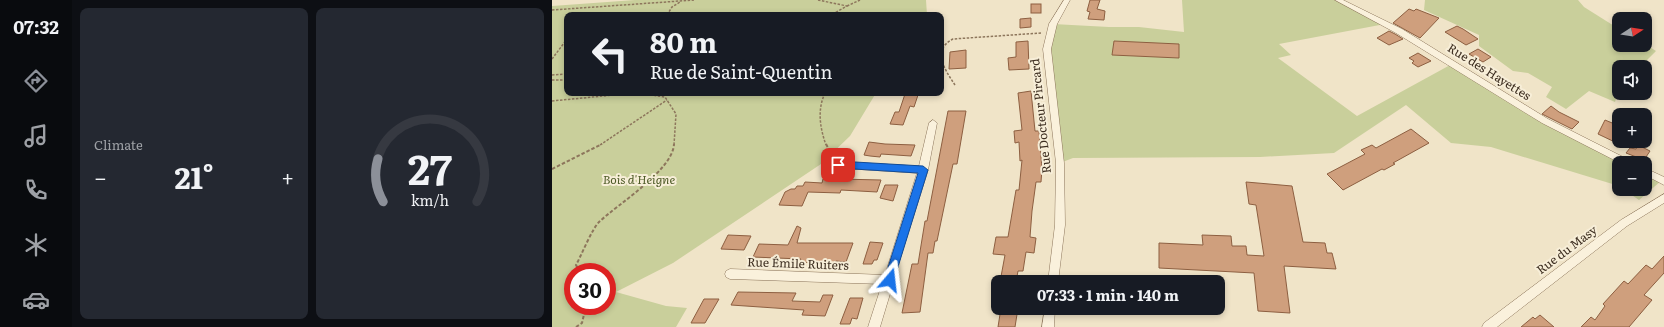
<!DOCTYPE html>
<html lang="en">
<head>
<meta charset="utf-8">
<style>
  body { margin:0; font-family:Literata,serif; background:#242831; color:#f1f3f6; height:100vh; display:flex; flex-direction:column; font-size:15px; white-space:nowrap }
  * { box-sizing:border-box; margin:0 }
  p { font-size:13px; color:#9ea1a6 }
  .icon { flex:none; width:22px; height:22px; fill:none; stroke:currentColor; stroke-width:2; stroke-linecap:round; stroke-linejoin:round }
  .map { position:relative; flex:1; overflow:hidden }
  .details { display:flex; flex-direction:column; gap:8px; padding:8px; background:#0d0f14; width:480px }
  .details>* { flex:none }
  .top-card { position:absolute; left:12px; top:12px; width:380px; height:84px; border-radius:8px; box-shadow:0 2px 6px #0003; background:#171b24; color:#f1f3f6; overflow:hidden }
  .needle { width:26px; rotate:78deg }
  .tools { position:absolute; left:1060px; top:12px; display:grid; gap:8px }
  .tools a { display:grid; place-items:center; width:40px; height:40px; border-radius:8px; background:#171b24; box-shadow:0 2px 6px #0003; font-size:20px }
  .speed { position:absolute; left:12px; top:263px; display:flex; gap:8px; font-size:20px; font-weight:700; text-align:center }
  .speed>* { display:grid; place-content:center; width:52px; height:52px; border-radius:50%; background:#171b24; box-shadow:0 2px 6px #0003; line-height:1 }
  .speed .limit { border:6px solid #d22; background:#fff; color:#111 }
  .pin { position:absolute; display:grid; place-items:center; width:34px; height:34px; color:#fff; margin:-17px; border-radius:8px; box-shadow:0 2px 6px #0006 }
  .me { position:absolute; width:44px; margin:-22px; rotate:17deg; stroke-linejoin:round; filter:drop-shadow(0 0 3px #0008) }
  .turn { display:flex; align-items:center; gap:14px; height:84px; padding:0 20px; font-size:18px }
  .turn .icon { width:52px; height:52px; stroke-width:2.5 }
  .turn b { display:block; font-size:28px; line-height:34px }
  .big { font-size:30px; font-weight:700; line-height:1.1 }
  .details .widget { flex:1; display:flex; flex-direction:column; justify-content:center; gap:6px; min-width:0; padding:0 14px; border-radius:8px; background:#242831 }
  .details .dial { align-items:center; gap:0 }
  .dial svg { height:104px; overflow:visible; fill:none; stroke:#363941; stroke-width:7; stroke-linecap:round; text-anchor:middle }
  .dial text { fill:#f1f3f6; stroke:none }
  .heat { display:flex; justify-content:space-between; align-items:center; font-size:22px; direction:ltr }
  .details .tiles { flex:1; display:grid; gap:8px; grid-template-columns:repeat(2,1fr) }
  .trip { position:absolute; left:439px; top:275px; width:234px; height:40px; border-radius:8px; background:#171b24; box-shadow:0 2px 6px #0003; font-weight:700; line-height:40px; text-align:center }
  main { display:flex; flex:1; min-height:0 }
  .menu { display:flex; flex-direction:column; width:72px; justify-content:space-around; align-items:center; background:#090b0e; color:#9ea1a6 }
  .menu .icon { width:28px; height:28px }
  .menu .selected { color:#8c9099 }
  .menu b { font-size:18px; color:#f1f3f6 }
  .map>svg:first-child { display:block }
  .green { fill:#c9cf9b; fill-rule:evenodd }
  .building { fill:#cf9f7d; stroke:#8d5f41 }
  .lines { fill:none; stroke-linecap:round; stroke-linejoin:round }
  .minor-casing { stroke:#8d765c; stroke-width:1 }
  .path-far1 { stroke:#8d765c; stroke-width:1.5; stroke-dasharray:2.5 1.5; stroke-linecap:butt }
  .path { stroke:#8d765c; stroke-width:2; stroke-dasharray:3.5 2; stroke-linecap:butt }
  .minor { fill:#faf1dc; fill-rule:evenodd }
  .route { fill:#1a73e8; stroke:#114b97 }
  .labels { text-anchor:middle; stroke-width:4; stroke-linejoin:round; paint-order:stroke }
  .street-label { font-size:12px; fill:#3d2e20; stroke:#f7eed8 }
  .park-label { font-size:12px; font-style:italic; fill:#4d5a26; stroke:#f7eed8 }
</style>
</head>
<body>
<main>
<nav class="menu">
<b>07:32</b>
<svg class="icon selected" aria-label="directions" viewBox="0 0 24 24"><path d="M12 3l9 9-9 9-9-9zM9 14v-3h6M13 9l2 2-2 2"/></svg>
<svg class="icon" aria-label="music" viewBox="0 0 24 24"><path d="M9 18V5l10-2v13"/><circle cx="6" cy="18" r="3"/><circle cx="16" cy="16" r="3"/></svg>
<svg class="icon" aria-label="phone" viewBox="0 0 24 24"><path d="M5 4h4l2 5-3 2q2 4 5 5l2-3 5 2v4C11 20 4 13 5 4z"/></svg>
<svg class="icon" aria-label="climate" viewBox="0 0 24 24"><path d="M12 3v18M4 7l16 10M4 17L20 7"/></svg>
<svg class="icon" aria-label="car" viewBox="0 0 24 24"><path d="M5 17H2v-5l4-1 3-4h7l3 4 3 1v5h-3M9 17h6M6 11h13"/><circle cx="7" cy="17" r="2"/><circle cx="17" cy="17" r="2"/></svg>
</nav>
<section class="details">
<div class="tiles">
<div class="widget"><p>Climate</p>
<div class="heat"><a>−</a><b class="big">21°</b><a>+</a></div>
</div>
<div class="widget dial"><svg viewBox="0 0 100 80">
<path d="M14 69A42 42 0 1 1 86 69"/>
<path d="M14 69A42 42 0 0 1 10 36" stroke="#8c9099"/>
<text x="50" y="56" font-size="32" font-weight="700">27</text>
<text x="50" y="72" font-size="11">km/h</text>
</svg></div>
</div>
</section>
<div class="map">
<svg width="1112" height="327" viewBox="0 0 1112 327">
  <rect width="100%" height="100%" fill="#f0e4c8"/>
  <g class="green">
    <path d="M83 0H374L375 15H15V93H324L298 136 269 164 121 263 64 292 114 306 135 308 124 327H0V6ZM21 272H55V306H21Z"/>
    <polygon points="630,0 787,0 833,24 727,44 739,55 726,58 805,116 900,64 1004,127 1076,163 1067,163 1067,186 939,147 899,143 854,105 782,153 708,157 521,158 508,163 495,49 501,24 557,27 587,27 632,32"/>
    <polygon points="873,0 1026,0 1032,7 1067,29 1067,45 1093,44 1104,51 1093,62 1076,61 1074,67 1067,67 1067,90 1063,102 1037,91 1014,109 994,97 1000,87 976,73 961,71 927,46 927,35 872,10"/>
    <polygon points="1093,171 1110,180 1087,200 1071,189 1093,189"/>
  </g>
  <g class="building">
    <polygon points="538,0 548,0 545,9 553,11 552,20 536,19 538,12 535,11"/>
    <rect x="479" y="4" width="10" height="9"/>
    <polygon points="857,9 862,11 864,9 887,18 868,38 841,23"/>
    <polygon points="479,18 479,27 468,28 468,19"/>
    <polygon points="905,26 911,29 926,39 914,45 893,32"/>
    <polygon points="837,31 843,34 851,39 837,45 825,38"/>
    <polygon points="476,41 477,69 457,70 456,58 464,57 464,42"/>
    <polygon points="562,41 627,44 627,58 560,55"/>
    <polygon points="926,49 939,57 931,62 917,54"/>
    <polygon points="414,50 414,68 397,69 398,52"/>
    <polygon points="866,53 879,61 866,67 860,63 862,61 857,58"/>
    <polygon points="479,91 483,131 487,131 490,169 489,182 484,182 480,211 478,237 484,238 482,253 474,252 471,271 466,271 464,282 448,282 453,255 441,254 444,237 456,237 464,190 467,190 470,160 468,161 467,142 463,143 462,131 470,130 466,93"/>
    <polygon points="353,94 366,95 362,107 358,106 351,125 338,124 343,112 347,112"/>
    <polygon points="999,106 1007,112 1027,122 1020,129 990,114"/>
    <polygon points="396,111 414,111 405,164 401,164 385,241 383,241 381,253 376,253 368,312 350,313 360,264 366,264 373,221 375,221"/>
    <polygon points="1053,120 1065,125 1062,132 1067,134 1067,144 1046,134"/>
    <polygon points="859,129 877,143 841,163 843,164 832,170 830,169 791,190 775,174 813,154 809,150 820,145 824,148"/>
    <polygon points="317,142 333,144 363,145 359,156 329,154 328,157 318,156 312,155"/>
    <polygon points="1086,145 1098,151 1092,160 1074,153 1078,148 1084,149"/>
    <polygon points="271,179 287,179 329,180 325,192 289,190 288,193 256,192 250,206 227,205 233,192 239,189 243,189 245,186 251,186 253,182 270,183"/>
    <polygon points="694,182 740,186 751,242 773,243 775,253 780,253 784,269 732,266 738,313 706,311 702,273 607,268 607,243 651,245 650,235 679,236 680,246 694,246 695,255 712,256 704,205 697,204"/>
    <polygon points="333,185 346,185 341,201 328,198"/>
    <polygon points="245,226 249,228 245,243 301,243 294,262 284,261 283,264 248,262 249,259 201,257 207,244 236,245"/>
    <polygon points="176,235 199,236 192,250 169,249"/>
    <polygon points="318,242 331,243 325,260 322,260 320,264 311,264"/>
    <polygon points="1112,256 1112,273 1092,295 1100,300 1077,327 1029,327 1039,317 1043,320 1053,306 1051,304 1072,281 1076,284 1094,265 1100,269"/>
    <polygon points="186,292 244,293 240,301 268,302 271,295 281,295 273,316 250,315 252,310 179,305"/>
    <polygon points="298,298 311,298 305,319 300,318 298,324 288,324"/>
    <polygon points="152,299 167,299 153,323 139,323"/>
    <polygon points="449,308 466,308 463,327 446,327"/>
    <polygon points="988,315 1002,327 969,327 981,317 983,319"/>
  </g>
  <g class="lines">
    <g class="minor-casing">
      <g id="minor">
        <polygon points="512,0 518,0 505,24 499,49 512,163 513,225 506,282 496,282 503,225 504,163 491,49 497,24"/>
        <polygon points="783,0 791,0 850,29 996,119 1079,161 1080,163 1068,163 990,123 844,33"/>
        <polygon points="381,120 385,123 376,170 342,278 343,280 341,284 328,327 316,327 330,284 178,279 174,277 173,274 174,271 178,269 333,275 365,173 286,168 283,167 281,165 283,163 286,162 367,166 377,123"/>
        <polygon points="1093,168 1112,177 1112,185 1093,175"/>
        <polygon points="1112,194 1112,203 1075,226 945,327 930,327 932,323 1069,220"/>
        <polygon points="493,308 503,308 502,327 490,327"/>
      </g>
    </g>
    <g class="path-far1">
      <polyline points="266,0 295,6 279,15"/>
      <polyline points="295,6 308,0"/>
      <polyline points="0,10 142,0"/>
      <polyline points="109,15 116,15"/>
      <polyline points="115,15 120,7 128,2"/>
      <polyline points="0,59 15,39"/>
      <polyline points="0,75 15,74"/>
      <polyline points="0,80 15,80"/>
      <path d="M403 85C393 70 379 50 401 39L489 33"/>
      <polyline points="86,93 113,97 124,114 122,145"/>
      <path d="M273 93C265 110 268 128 274 145"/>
      <polyline points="0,101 82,93"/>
      <polyline points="48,145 115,100"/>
    </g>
    <g class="path">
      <polyline points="274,144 282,159"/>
      <polyline points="0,169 50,144"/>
      <path d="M28 272 24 265C30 254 40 229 47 222 66 204 121 170 122 144"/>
      <polyline points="24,327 30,323 34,306"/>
    </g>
    <use href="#minor" class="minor"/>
  </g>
  <polygon class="route" points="286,161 371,166 376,170 341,283 338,284 334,283 332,280 366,173 286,168 281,165"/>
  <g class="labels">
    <g class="street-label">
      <text transform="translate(937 72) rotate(32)" y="4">Rue des Hayettes</text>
      <text transform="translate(489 116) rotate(-96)" y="4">Rue Docteur Pircard</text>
      <text transform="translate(1015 250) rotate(-37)" y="4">Rue du Masy</text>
      <text transform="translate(246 264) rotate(2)" y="4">Rue Émile Ruiters</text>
    </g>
    <g class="park-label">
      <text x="87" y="184">Bois d'Heigne</text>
    </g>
  </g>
</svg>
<div class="tools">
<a><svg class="needle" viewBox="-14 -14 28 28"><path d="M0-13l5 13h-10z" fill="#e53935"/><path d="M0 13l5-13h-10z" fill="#9ea1a6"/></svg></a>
<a><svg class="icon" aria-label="sound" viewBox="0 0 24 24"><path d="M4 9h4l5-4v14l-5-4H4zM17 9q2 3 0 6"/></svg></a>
<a>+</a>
<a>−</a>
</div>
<div class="speed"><div class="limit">30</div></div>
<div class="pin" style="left:286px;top:165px;background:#d93025"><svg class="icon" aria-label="arrive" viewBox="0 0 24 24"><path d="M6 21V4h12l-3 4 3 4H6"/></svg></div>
<svg class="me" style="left:338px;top:280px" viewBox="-20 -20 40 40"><path d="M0-17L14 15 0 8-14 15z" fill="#1a73e8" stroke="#fff" stroke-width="4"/></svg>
<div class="trip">07:33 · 1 min · 140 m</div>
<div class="top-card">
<div class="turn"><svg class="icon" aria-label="left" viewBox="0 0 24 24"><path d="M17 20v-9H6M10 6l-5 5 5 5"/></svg><div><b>80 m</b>Rue de Saint-Quentin</div></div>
</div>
</div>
</main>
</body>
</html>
